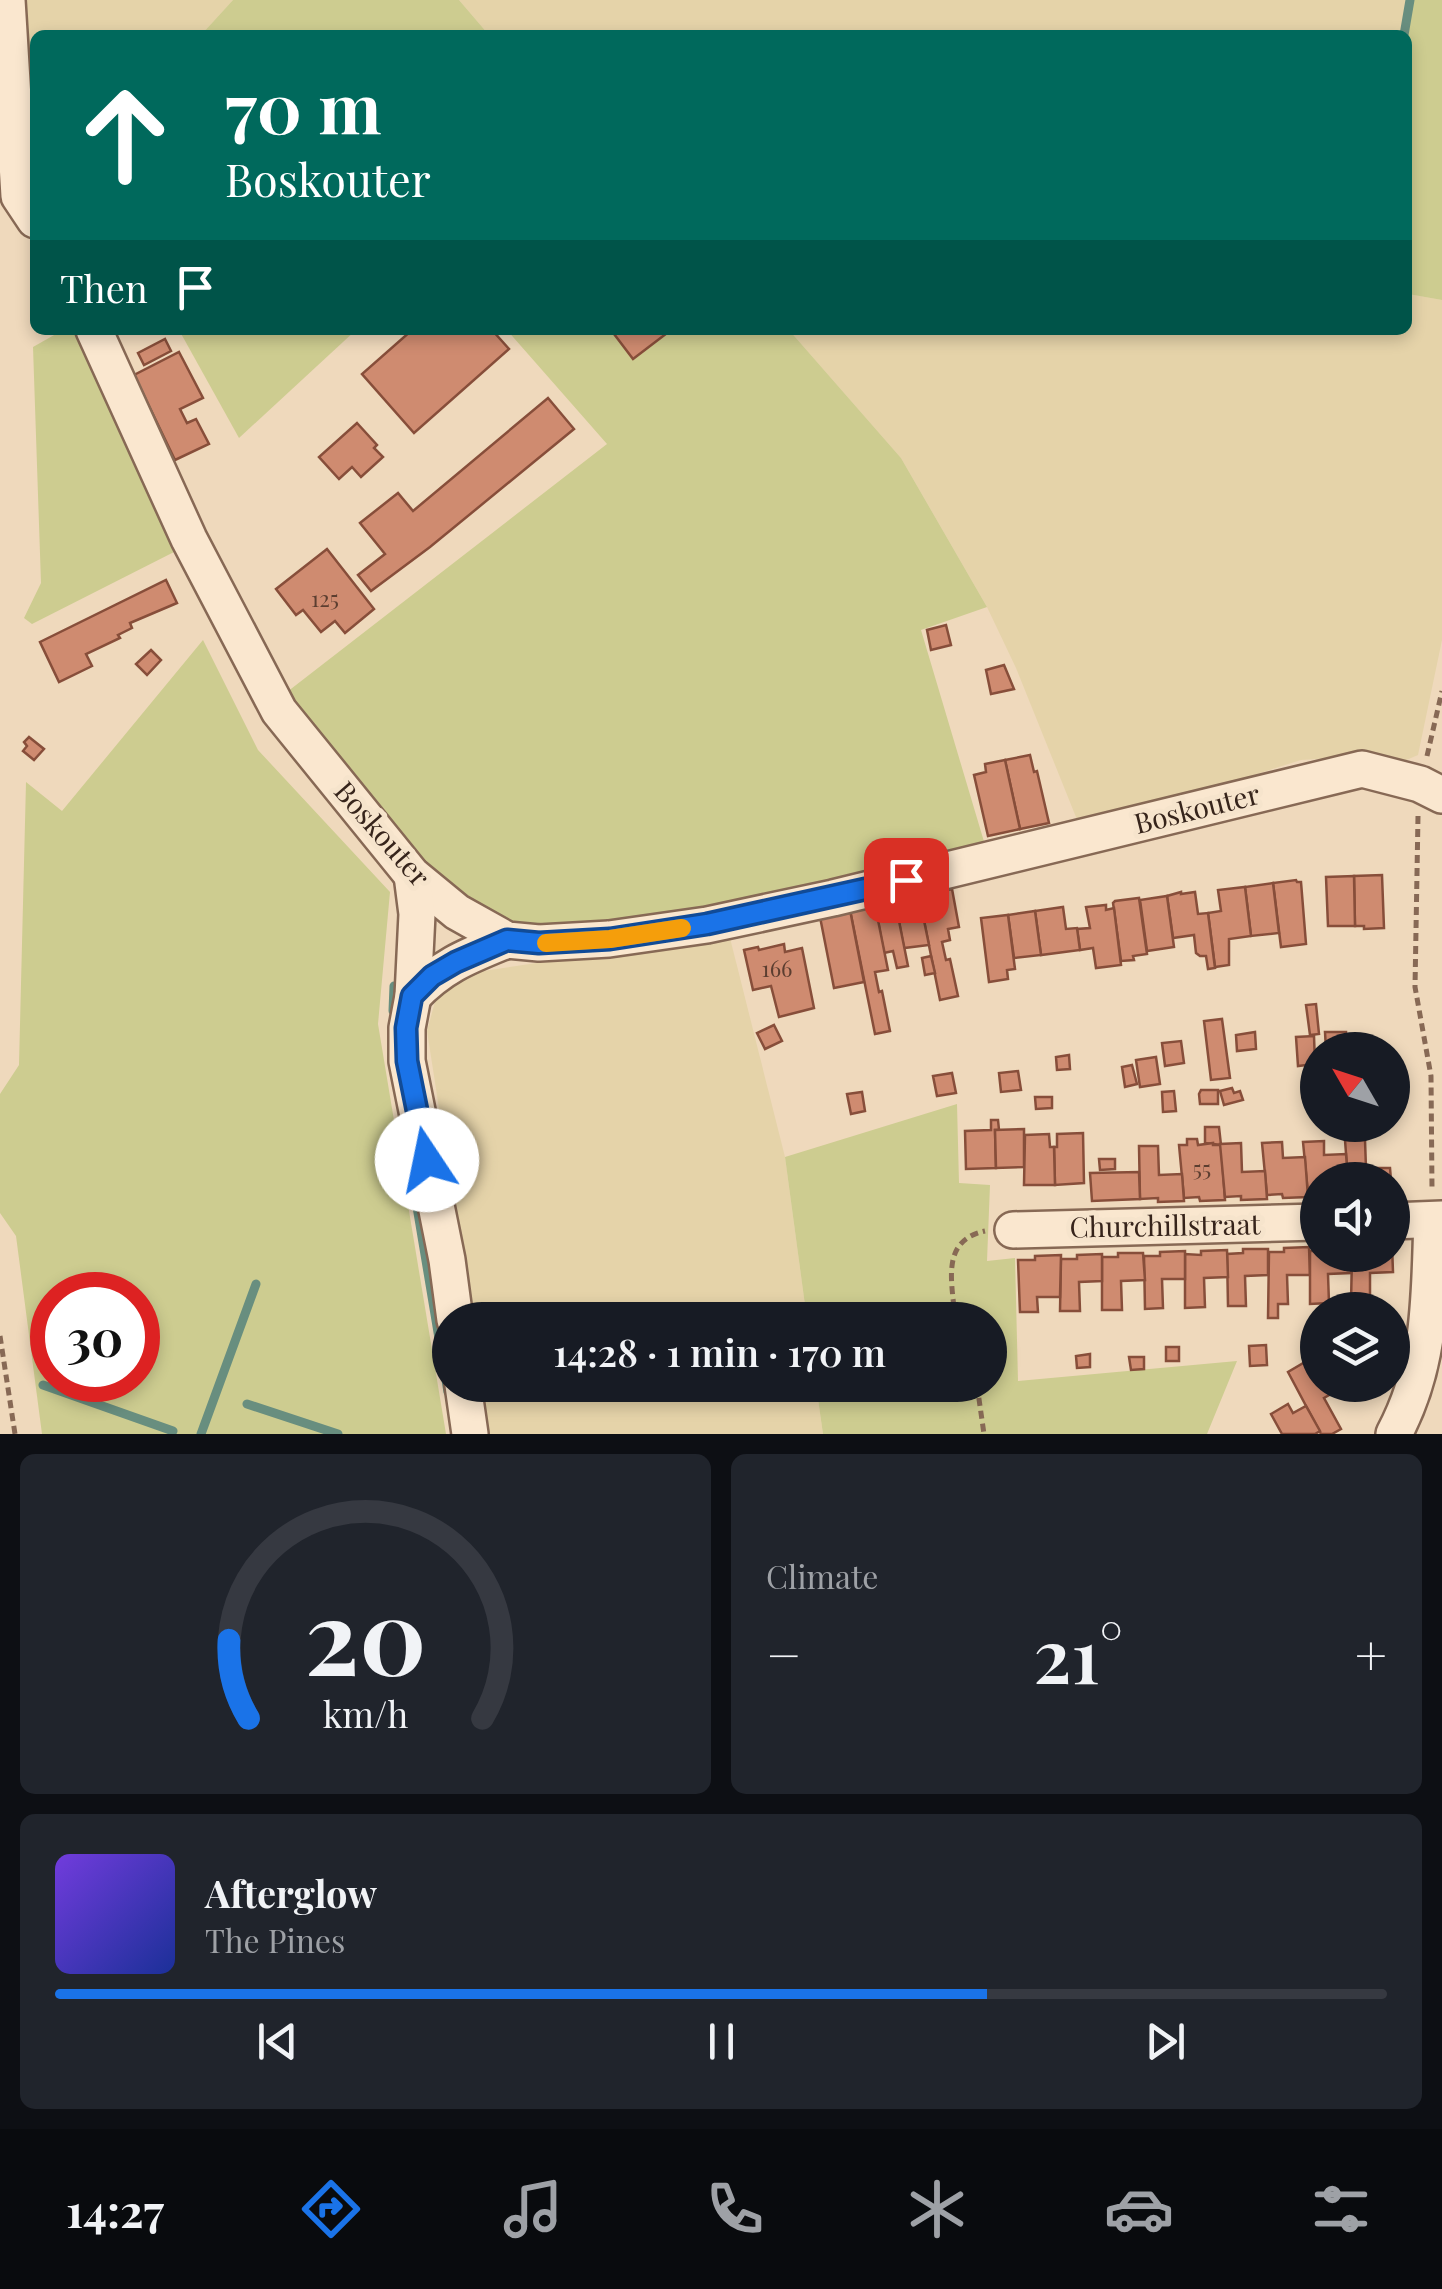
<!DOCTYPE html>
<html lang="en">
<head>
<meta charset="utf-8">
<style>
  body { margin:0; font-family:"Playfair Display",serif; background:#20242c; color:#f1f3f6; height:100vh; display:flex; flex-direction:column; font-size:38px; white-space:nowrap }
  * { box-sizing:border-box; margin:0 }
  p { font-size:32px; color:#9ea1a6 }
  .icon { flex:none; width:55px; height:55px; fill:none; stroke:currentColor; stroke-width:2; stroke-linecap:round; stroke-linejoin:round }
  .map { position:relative; height:1434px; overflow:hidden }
  .details { display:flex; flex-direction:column; gap:20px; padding:20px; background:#0d0f14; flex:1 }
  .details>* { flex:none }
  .banner { position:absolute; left:30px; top:30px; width:1382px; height:305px; border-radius:15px; box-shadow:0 5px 15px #0003; background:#00695c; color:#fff; overflow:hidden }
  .needle { width:65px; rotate:309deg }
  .controls { position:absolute; left:1300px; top:1032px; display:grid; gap:20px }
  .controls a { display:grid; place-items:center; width:110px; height:110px; border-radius:50%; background:#171b24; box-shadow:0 5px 15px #0003; font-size:50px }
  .speed { position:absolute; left:30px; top:1272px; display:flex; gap:20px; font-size:50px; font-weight:700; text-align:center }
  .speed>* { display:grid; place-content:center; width:130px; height:130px; border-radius:50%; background:#171b24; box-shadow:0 5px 15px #0003; line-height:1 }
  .speed .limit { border:15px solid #d22; background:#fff; color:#111 }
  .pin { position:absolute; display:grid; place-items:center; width:85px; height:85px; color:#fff; margin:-42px; border-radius:20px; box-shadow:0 5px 15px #0006 }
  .me { position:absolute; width:110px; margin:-55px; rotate:349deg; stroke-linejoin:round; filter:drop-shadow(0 0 8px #0008) }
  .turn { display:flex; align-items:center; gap:35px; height:210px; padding:0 30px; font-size:45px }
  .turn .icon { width:130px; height:130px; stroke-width:2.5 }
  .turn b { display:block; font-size:70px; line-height:85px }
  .then { display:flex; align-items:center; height:95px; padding:0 30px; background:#0003; gap:20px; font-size:38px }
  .big { font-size:75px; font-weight:600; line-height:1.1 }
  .details .tile { flex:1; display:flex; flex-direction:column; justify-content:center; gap:15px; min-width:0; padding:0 35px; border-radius:15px; background:#20242c }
  .details .dial { align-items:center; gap:0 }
  .dial svg { height:260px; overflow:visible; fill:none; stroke:#363941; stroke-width:7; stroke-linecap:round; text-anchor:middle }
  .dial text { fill:#f1f3f6; stroke:none }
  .song { display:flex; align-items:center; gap:30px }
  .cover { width:120px; height:120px; border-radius:15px; background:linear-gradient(135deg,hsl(260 70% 55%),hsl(230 70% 35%)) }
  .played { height:10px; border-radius:5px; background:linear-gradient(90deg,#1a73e8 70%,#363941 70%) }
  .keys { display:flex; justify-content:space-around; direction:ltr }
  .heat { display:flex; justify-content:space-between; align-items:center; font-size:55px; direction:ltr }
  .details .tiles { flex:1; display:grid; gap:20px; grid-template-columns:1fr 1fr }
  .tile:last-child { grid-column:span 2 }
  .trip { position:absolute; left:432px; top:1302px; width:575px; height:100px; border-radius:50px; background:#171b24; box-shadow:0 5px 15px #0003; font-weight:600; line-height:100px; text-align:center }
  .dock { display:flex; height:160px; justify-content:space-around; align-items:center; background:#090b0e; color:#9ea1a6 }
  .dock .icon { width:70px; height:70px }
  .dock .on { color:#1a73e8 }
  .dock b { font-size:45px; color:#f1f3f6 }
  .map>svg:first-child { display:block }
  .farmland { fill:#e5d3a9 }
  .green { fill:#cdcc90; fill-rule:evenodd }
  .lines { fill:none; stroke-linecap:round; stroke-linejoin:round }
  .stream { stroke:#688e7f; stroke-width:9 }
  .building { fill:#cf8b70; stroke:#874e3a; stroke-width:2.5 }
  .minor-casing { stroke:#876955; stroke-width:40 }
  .path { stroke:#876955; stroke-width:5; stroke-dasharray:8 5; stroke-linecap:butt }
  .minor { stroke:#fae7cf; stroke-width:35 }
  .route-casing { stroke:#114b97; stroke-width:25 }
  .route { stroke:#1a73e8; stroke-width:18 }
  .slow { stroke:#f59e0b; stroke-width:18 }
  .labels { text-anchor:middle; stroke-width:10; stroke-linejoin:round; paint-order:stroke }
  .number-label { font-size:22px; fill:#5c3e30 }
  .street-label { font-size:28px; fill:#36241b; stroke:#f6e4cc }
</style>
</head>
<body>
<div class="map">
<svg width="1442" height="1434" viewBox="0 0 1442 1434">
  <rect width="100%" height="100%" fill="#efd9bc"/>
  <g class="farmland">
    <polygon points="17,0 233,0 201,35 35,35 35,193"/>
    <polygon points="459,0 1407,0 1400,35 489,35"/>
    <polygon points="1408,294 1442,300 1442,640 1418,755 1404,761 1364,756 1301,760 1219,786 1078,822 1016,668 987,607 901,458 789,330 1408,330"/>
    <polygon points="729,934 785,1157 807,1320 472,1320 427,1031 436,998 460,978 477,972"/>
    <polygon points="482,1385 816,1385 823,1434 489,1434"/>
  </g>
  <g class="green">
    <polygon points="233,0 459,0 489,35 201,35"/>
    <polygon points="1407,0 1442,0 1442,300 1408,294 1408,35 1400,35"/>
    <polygon points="63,330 73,330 176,551 32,624 24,618 41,583 33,347"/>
    <polygon points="179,330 356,330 239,438"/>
    <polygon points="507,330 789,330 901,458 987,607 921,630 985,845 703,912 578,929 526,929 495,917 456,894 423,866 364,795 287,692 607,444"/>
    <path d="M203 640 258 750 390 892 378 1024 446 1434H42L16 1236 0 1213V1094L19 1065 26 782 62 811ZM138 1295V1380H52V1295Z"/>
    <polygon points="957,1104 959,1183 990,1185 987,1261 1015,1258 1018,1381 1237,1361 1207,1434 823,1434 816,1385 990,1385 990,1320 807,1320 785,1157"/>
  </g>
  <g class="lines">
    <g class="stream">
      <polyline points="1404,35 1410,0"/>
      <polyline points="393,1011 394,986"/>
      <polyline points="410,1165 448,1392"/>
      <polyline points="43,1385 173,1431"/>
      <polyline points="247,1404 338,1434"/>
      <polyline points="201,1434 256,1284"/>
    </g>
  </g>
  <g class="building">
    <polygon points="412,330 492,330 509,349 414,433 362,374"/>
    <polygon points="611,330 671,330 633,359"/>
    <polygon points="165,339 171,351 144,365 138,353"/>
    <polygon points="179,352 203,398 180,409 187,423 196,419 209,444 175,460 134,375"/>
    <polygon points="548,398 574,429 430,547 371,591 358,575 385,554 360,523 398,493 413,511"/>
    <polygon points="357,423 377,445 374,448 383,457 361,477 352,467 339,479 319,457"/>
    <polygon points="327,549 374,609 345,633 335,621 321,632 303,610 296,615 276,589"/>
    <polygon points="166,580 177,603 130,623 132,628 118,635 120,638 86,654 92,666 59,682 40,642"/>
    <polygon points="946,625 951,645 931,650 927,630"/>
    <polygon points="151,650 161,660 147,675 136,664"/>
    <polygon points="1004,665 1014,689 991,694 986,670"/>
    <polygon points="29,737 44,749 34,760 23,751 27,746 24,742"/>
    <polygon points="1030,755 1034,772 1037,771 1049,823 1020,829 1005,760"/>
    <polygon points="1005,760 1020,829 988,836 974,775 986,772 985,764"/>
    <polygon points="1382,875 1384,928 1364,929 1364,926 1355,926 1354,876"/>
    <polygon points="1354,876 1355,926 1328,926 1326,877"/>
    <polygon points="1296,880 1297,882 1301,882 1306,944 1281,947 1273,883"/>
    <polygon points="1273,883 1279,933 1251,936 1245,887"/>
    <polygon points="1245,887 1251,936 1229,939 1229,965 1215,967 1208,913 1221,911 1218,890"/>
    <polygon points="952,889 959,927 948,929 950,940 942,942 946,960 950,959 958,996 940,1000 919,896"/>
    <polygon points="1181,892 1181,894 1195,892 1198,914 1208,913 1215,968 1208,969 1206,956 1200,956 1196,953 1194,935 1173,938 1167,896"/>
    <polygon points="919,896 929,945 904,948 895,901"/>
    <polygon points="1167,896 1174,947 1147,951 1140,900"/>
    <polygon points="1139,898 1147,954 1133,956 1134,960 1121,961 1113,903 1115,901"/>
    <polygon points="895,901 908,966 897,968 893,951 884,953 875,905"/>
    <polygon points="875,905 888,970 875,972 879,992 882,991 890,1031 875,1034 850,910"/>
    <polygon points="1106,905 1106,910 1114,908 1121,965 1096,968 1093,948 1080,950 1077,929 1090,928 1086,907"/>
    <polygon points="1063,907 1066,929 1077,928 1080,950 1041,955 1035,911"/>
    <polygon points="850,910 864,982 834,988 820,917"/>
    <polygon points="1035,911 1041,955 1014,958 1008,915"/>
    <polygon points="1008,915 1015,969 1007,970 1008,979 989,982 981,918"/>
    <polygon points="784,944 785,952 802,948 814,1008 779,1017 771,986 753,990 744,950 758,947 759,950"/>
    <polygon points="931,956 935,973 925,975 922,958"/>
    <polygon points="1316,1004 1319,1034 1310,1035 1306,1005"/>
    <polygon points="1222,1019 1230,1078 1211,1080 1204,1021"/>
    <polygon points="774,1025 782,1041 765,1049 757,1033"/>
    <polygon points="1255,1032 1256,1049 1237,1051 1236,1035"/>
    <polygon points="1325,1032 1346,1032 1346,1050 1326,1050"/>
    <polygon points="1314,1036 1315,1064 1298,1066 1296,1037"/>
    <polygon points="1181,1041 1184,1063 1165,1066 1162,1043"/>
    <polygon points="1069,1055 1070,1069 1057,1070 1056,1057"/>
    <polygon points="1156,1057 1160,1084 1140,1087 1136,1060"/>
    <polygon points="1132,1065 1137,1084 1125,1087 1122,1067"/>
    <polygon points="1018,1071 1021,1090 1001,1092 999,1073"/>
    <polygon points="952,1073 956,1093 937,1096 933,1076"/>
    <polygon points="1232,1088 1234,1093 1240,1091 1243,1100 1224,1105 1220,1091"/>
    <polygon points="1201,1090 1218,1090 1218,1104 1200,1104 1199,1094"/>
    <polygon points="1174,1091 1176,1111 1163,1112 1162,1092"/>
    <polygon points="862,1092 865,1111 851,1114 847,1094"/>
    <polygon points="1035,1097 1052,1097 1052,1108 1036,1109"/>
    <polygon points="991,1120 998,1120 999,1130 995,1130 996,1168 966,1169 965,1131 991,1130"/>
    <polygon points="1205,1127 1219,1127 1221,1145 1205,1143"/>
    <polygon points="1024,1129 1024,1167 996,1168 995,1130"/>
    <polygon points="1083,1133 1084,1183 1055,1185 1054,1147 1057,1147 1057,1134"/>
    <polygon points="1049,1134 1050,1147 1054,1147 1055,1185 1024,1185 1025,1135"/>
    <polygon points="1187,1139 1197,1139 1198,1145 1213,1143 1213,1145 1221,1145 1225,1200 1200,1201 1199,1197 1184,1198 1179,1145 1187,1145"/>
    <polygon points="1345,1140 1365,1140 1366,1168 1390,1168 1391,1180 1348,1180"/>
    <polygon points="1324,1141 1324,1155 1346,1154 1348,1180 1318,1180 1318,1193 1308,1194 1303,1142"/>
    <polygon points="1282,1142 1283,1158 1305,1157 1308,1197 1283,1198 1282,1194 1267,1195 1262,1143"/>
    <polygon points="1241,1143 1242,1172 1265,1171 1267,1199 1241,1200 1241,1196 1225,1197 1220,1144"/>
    <polygon points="1139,1146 1158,1146 1159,1175 1182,1174 1184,1201 1158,1202 1158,1198 1140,1199"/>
    <polygon points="1099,1159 1115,1159 1115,1169 1100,1170"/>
    <polygon points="1139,1172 1140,1199 1092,1201 1090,1173"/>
    <polygon points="1392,1245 1393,1272 1370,1273 1370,1302 1351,1303 1352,1255 1392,1255"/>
    <polygon points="1309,1247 1310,1275 1287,1275 1288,1304 1278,1304 1278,1318 1268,1318 1269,1252 1284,1252 1284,1248"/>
    <polygon points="1243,1249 1268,1249 1268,1275 1245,1276 1246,1306 1228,1306 1227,1254 1243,1253"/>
    <polygon points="1227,1250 1228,1277 1204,1278 1205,1307 1185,1308 1185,1254 1201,1255 1201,1251"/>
    <polygon points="1185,1251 1185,1279 1162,1279 1163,1308 1145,1309 1144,1256 1160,1256 1160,1252"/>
    <polygon points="1310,1251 1318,1251 1318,1255 1352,1255 1351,1273 1328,1274 1329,1303 1310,1304"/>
    <polygon points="1118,1253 1143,1253 1145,1280 1121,1281 1122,1310 1102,1310 1102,1257 1118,1257"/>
    <polygon points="1102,1254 1102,1281 1079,1282 1080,1311 1060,1311 1061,1259 1077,1259 1077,1255"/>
    <polygon points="1061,1255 1060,1297 1037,1297 1038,1312 1020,1312 1018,1260 1035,1260 1035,1256"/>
    <polygon points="1266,1345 1267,1365 1250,1366 1249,1346"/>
    <rect x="1166" y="1347" width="13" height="14"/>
    <polygon points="1090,1354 1090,1367 1077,1368 1076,1356"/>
    <polygon points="1129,1357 1144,1357 1144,1369 1131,1370"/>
    <polygon points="1305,1362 1310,1372 1318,1368 1318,1385 1336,1385 1338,1390 1324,1398 1341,1429 1332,1434 1321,1434 1288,1372"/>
    <polygon points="1288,1404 1293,1413 1306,1406 1320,1431 1315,1434 1282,1434 1271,1414"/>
  </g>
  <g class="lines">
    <g class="minor-casing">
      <g id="minor">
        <polyline points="7,0 19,196 35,220"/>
        <polyline points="94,330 189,539 279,711 412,875 457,912 507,940 539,943 609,939 707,925 833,898 1362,769 1420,784 1442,795"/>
        <polyline points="412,875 417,914 413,996 407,1028 407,1061 447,1260 455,1320"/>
        <path d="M413 996C443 965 468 956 507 940"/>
        <polyline points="1392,1221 1442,1219"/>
        <polyline points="1013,1230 1318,1222"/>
        <polyline points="463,1385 470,1434"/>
        <path d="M1394 1434C1432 1362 1429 1298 1432 1220"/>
      </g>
    </g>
    <g class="path">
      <polyline points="1427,756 1442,691"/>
      <polyline points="1418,816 1415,987 1431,1076 1432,1189"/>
      <path d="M955 1320C953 1284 939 1241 985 1231"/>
      <polyline points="0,1336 15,1434"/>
      <polyline points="977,1385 984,1434"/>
    </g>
    <use href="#minor" class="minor"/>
  </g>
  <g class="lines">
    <g class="route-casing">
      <polyline id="route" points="427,1160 407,1061 406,1028 412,996 432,976 456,962 507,940 539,943 610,939 707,924 906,880"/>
    </g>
    <use href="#route" class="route"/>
    <polyline class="slow" points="546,943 610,939 682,928"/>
  </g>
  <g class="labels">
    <g class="number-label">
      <text x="325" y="607">125</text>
      <text x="777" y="977">166</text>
      <text x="1202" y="1177">55</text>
    </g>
    <g class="street-label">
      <text transform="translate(1197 809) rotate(-14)" y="10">Boskouter</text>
      <text transform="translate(382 834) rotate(49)" y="10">Boskouter</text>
      <text transform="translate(1165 1226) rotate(-1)" y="10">Churchillstraat</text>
    </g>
  </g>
</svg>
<div class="controls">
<a><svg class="needle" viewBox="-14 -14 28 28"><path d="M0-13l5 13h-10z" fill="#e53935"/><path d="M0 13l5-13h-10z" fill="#9ea1a6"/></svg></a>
<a><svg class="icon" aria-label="sound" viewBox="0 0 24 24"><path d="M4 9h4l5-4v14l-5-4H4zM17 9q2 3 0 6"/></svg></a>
<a><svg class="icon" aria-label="layers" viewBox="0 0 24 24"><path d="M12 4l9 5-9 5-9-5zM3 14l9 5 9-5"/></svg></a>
</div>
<div class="speed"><div class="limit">30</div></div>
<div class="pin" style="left:906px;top:880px;background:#d93025"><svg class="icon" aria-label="arrive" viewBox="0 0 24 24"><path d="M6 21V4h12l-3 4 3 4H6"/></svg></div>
<svg class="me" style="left:427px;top:1160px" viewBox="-20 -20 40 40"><circle r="19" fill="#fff"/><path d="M0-13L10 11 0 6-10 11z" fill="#1a73e8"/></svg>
<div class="trip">14:28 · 1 min · 170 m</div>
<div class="banner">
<div class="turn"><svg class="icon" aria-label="ahead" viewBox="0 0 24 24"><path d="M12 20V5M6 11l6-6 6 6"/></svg><div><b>70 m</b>Boskouter</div></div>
<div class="then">Then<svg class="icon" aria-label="arrive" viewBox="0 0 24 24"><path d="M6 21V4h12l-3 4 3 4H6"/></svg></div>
</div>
</div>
<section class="details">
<div class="tiles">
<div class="tile dial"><svg viewBox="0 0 100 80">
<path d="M14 69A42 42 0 1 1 86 69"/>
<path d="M14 69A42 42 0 0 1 8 45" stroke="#1a73e8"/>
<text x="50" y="56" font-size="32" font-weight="700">20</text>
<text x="50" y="72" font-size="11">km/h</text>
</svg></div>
<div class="tile"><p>Climate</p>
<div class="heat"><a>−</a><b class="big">21°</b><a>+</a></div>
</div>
<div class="tile">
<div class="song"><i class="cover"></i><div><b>Afterglow</b><p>The Pines</p></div></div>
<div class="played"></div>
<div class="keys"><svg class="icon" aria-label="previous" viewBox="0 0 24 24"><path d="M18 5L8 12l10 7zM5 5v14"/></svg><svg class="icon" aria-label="pause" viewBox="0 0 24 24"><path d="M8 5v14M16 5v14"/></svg><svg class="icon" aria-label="next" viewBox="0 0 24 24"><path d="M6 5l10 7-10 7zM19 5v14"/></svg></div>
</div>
</div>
</section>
<nav class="dock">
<b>14:27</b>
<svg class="icon on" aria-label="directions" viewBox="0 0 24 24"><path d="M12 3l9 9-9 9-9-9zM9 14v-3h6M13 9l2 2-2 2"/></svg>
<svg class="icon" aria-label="music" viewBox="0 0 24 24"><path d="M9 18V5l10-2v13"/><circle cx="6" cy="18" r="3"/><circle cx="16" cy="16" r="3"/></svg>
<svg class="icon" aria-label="phone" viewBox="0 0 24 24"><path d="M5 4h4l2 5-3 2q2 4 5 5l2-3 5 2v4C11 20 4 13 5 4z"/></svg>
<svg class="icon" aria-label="climate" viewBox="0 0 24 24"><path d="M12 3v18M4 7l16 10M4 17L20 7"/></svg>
<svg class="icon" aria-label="car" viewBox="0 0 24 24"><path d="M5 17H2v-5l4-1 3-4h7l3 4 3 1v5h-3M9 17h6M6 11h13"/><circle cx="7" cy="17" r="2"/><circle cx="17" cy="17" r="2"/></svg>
<svg class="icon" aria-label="filters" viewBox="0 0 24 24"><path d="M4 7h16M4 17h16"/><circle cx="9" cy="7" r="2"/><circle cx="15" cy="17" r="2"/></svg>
</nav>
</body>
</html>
